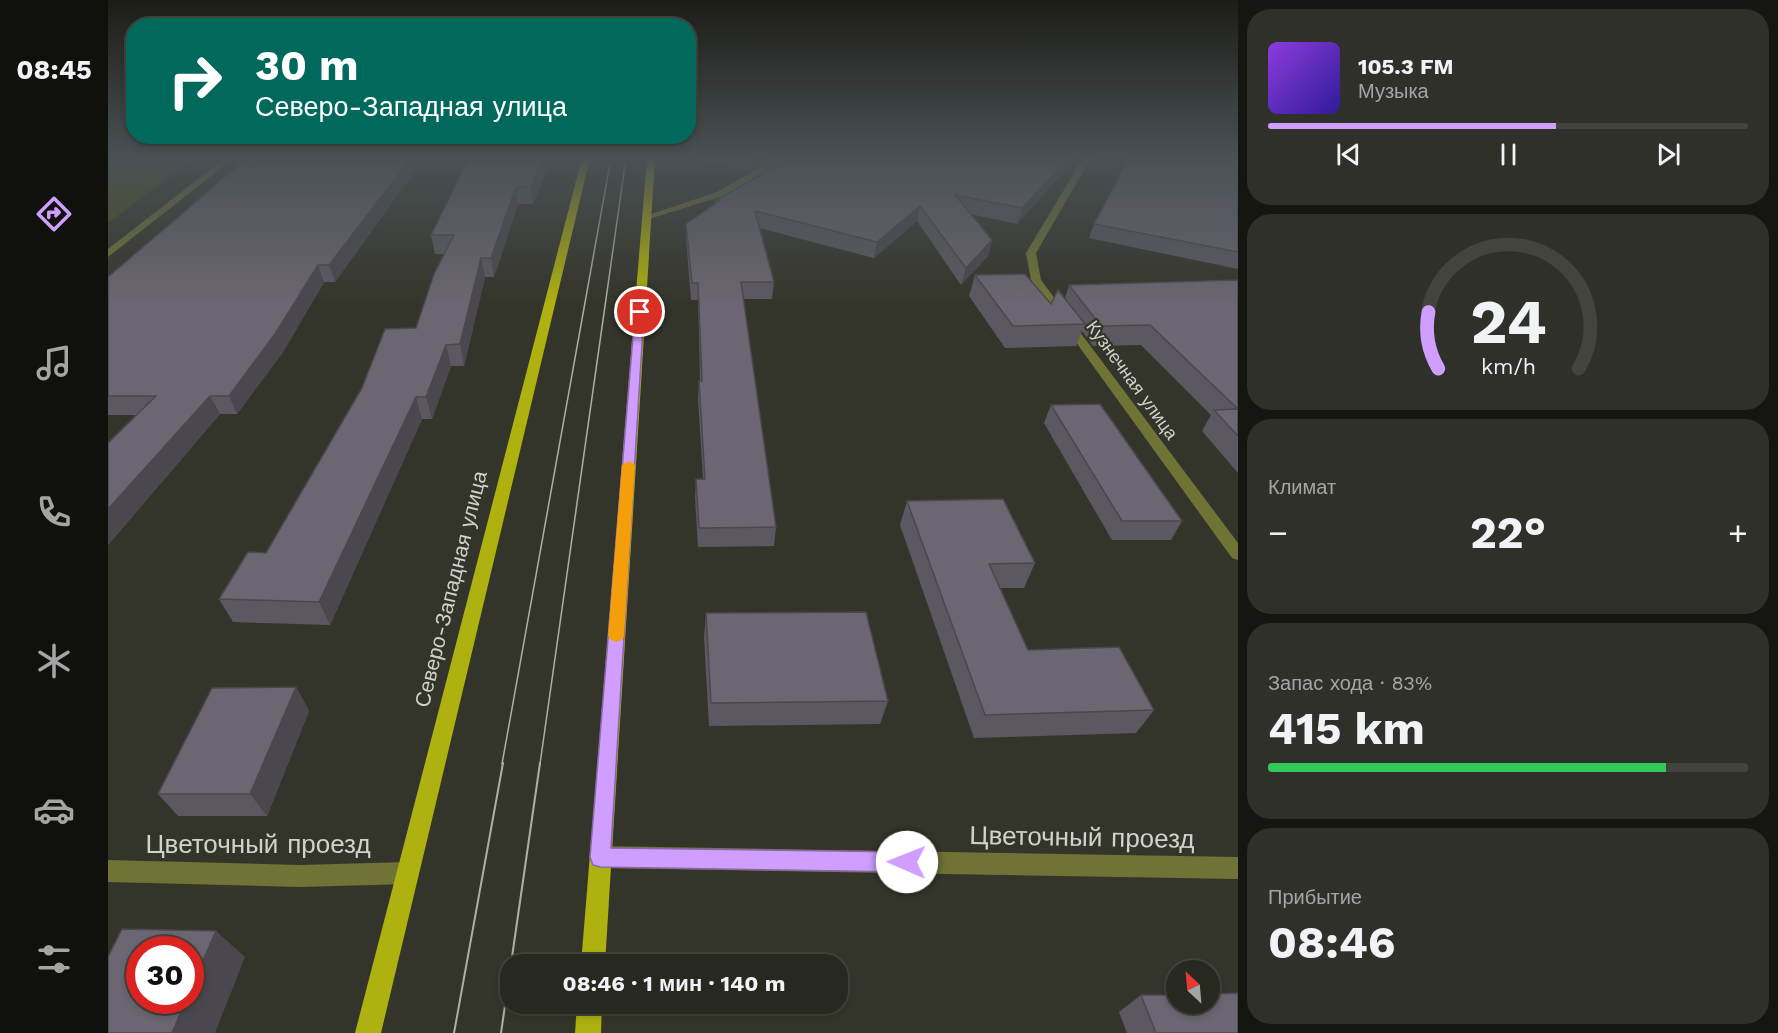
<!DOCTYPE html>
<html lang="ru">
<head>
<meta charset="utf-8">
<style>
  body { margin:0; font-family:"Work Sans",sans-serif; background:#2f3029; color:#f1f3f6; height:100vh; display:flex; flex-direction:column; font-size:22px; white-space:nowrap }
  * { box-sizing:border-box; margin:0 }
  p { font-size:20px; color:#a4a6a5 }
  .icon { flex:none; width:33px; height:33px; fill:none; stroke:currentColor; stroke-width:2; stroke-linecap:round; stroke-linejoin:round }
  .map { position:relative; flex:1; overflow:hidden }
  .side { display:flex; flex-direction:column; gap:9px; padding:9px; background:#151612; width:540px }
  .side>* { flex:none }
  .hud { position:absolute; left:18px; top:18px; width:570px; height:126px; border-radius:24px; box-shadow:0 3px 9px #0003,0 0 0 2px #43443e; background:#00695c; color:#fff; overflow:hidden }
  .needle { width:39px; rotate:334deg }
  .fabs { position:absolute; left:1058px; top:960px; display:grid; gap:12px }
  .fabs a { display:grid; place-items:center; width:54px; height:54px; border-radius:50%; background:#272820; box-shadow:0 3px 9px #0003,0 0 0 2px #43443e; font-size:30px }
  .speed { position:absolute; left:18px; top:936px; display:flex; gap:12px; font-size:30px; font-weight:700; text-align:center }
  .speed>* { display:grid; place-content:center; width:78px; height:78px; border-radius:50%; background:#272820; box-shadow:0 3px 9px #0003,0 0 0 2px #43443e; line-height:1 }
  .speed .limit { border:9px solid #d22; background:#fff; color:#111 }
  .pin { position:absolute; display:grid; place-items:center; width:51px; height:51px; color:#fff; margin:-26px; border:3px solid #fff; border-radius:50%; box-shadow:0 2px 6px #0007 }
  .me { position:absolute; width:66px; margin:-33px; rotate:271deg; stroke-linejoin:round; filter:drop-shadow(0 0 4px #0008) }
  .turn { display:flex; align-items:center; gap:21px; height:126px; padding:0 30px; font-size:27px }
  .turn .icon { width:78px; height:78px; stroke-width:2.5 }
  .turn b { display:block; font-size:42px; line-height:51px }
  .big { font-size:45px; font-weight:700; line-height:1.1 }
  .side .widget { flex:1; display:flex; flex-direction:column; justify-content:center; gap:9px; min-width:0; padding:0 21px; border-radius:24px; background:#2f3029 }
  .side .dial { align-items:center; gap:0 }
  .dial svg { height:156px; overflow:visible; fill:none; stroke:#43443e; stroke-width:7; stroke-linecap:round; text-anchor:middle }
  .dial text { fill:#f1f3f6; stroke:none }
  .song { display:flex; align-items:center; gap:18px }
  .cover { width:72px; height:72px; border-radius:9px; background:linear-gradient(135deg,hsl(270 70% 55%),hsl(250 70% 35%)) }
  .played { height:6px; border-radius:3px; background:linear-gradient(90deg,#cf9eff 60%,#43443e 60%) }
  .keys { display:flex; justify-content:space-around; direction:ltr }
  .heat { display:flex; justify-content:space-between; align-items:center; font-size:33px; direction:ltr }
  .charge { height:9px; border-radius:4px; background:linear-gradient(90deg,#34c759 83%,#43443e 0) }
  .trip { position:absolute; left:392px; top:954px; width:348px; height:60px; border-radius:24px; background:#272820; box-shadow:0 3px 9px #0003,0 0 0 2px #43443e; font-weight:700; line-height:60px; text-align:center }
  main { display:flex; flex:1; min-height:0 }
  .tabs { display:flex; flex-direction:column; width:108px; justify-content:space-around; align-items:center; background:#10100d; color:#a4a6a5 }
  .tabs .icon { width:42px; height:42px }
  .tabs .on { color:#cf9eff }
  .tabs b { font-size:27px; color:#f1f3f6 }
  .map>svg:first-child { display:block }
  .green { fill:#4a4c1b }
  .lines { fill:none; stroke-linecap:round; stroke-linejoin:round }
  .minor { fill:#717336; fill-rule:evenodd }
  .major { fill:#aeb10f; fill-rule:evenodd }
  .tram-far1 { stroke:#aeaea6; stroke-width:1.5 }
  .tram { stroke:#aeaea6; stroke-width:2 }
  .wall { fill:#5c5861 }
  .shaded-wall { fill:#4b474f }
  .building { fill:#6b6671; stroke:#4b474f; stroke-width:1.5 }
  .route { fill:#cf9eff; stroke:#8767a6; stroke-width:1.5 }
  .slow { fill:#f59e0b }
  .labels { text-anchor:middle; stroke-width:4.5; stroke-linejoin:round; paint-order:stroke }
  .far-street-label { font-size:18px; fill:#d2d2cb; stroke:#34352a }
  .street-label { font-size:21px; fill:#d2d2cb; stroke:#34352a }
  .near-street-label { font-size:26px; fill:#d2d2cb; stroke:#34352a }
</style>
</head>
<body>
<main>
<nav class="tabs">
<b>08:45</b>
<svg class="icon on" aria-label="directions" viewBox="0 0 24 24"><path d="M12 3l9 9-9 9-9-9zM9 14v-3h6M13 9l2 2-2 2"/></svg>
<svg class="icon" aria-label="music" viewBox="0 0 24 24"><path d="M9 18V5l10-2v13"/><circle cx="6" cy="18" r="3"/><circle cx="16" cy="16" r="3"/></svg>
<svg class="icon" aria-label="phone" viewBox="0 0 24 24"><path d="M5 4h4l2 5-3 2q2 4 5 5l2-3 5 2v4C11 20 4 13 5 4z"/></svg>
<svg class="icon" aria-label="climate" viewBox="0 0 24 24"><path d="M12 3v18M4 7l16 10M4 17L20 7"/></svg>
<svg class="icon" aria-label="car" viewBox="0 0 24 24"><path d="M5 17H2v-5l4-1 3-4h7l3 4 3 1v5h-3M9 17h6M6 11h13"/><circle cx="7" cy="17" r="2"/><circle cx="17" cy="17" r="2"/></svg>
<svg class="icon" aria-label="filters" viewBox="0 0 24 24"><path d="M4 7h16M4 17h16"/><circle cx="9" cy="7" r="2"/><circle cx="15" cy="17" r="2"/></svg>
</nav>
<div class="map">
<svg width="1130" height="1033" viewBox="0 0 1130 1033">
  <rect width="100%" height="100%" fill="#34352a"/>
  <polygon class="green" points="0,158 86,158 0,223"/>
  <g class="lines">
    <g class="minor">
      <polygon points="117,158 126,158 0,257 0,249"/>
      <polygon points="669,158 679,158 615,196 541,219 534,217 609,192"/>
      <polygon points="975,158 983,158 928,253 933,280 1130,543 1130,560 1124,558 923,280 918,253"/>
      <polygon points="492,846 1130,857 1130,879 492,868 484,865 481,857 484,849"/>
      <polygon points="0,860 192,865 300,862 308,865 311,873 308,881 300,884 192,887 0,882"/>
    </g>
    <g class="major">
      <polygon points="474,158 482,158 273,1033 247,1033"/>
      <polygon points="539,158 547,158 497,964 473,964"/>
      <polygon points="469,1004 494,1004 493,1033 467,1033"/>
    </g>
    <g class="tram-far1">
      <polyline points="394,764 503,158"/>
      <polyline points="432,764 518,158"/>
    </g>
    <g class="tram">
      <polyline points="403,964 432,763"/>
      <polyline points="346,1033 395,763"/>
      <polyline points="393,1033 402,971"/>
    </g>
  </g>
  <g class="wall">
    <polygon points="139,158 316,158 227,282 216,282 175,352 129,414 112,414 0,545 0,443 28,415 0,415 0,277"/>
    <polygon points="361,158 444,158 425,204 410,204 386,277 377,277 356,366 343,366 324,419 314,419 222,625 125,622 111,599 158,553 308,328 336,254 327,254 323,235"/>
    <polygon points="583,158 969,158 909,224 862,214 884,240 880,256 853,285 809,221 766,258 651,228 666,282 664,299 635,299 668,527 666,546 590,547 587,498 588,479 595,479 590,399 591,381 592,381 590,300 583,300 578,239 578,224 607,204 607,201 657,173 658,162 642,171"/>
    <polygon points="1130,158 1130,269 981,238 986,224"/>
    <polygon points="867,275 943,304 957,298 961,285 1130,280 1130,473 1094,431 1103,415 1033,345 985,346 974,331 968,346 897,348 861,296"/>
    <polygon points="943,405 1074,521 1063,540 1004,540 936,423"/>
    <polygon points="799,501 927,563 916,588 892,588 920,650 1046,710 1028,733 866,738 792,525"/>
    <polygon points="598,613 780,701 772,724 601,726 596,637"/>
    <polygon points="188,687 201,711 159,816 70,816 50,794"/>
    <polygon points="1033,995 1130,1033 1019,1033 1011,1012"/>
  </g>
  <g class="shaded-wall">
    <polygon points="303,158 316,158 227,282 221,265"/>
    <polygon points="435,158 444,158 425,204 423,187"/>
    <polygon points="643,158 664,158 658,160 658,162 642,171"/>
    <polygon points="961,158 969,158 909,224 914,208"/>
    <polygon points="408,187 410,204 386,277 383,258"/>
    <polygon points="812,206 809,221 766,258 769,242"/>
    <polygon points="884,240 880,256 853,285 858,268"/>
    <polygon points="373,258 377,277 356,366 352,344"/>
    <polygon points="210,265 216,282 175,352 129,414 121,396"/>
    <polygon points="338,345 343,366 324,419 318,397"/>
    <polygon points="102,396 112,414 0,545 0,509"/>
    <polygon points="308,397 314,419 222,625 211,602"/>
    <polygon points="188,687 201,711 159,816 142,794"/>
    <polygon points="108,931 137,957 107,1033 64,1033 78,1000 82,1000 82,990"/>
  </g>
  <g class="building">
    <polygon points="139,158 303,158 221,265 210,265 167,334 121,396 102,396 0,509 0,443 48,396 0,396 0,277"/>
    <polygon points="361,158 435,158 423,187 408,187 383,258 373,258 352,344 338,345 318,397 308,397 211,602 111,599 140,552 158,553 254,388 277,329 308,328 326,274 346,235 323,235"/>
    <polygon points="661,158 961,158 914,208 847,195 884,240 858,268 812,206 769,242 647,211 666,282 633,282 668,527 591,528 588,479 597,479 591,381 594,381 590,283 584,283 578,224 611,201 607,201 675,163 658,160"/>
    <polygon points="1021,158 1130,158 1130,252 986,224"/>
    <polygon points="917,274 943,304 950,290 977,324 905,326 867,275"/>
    <polygon points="1130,280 1130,409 1042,325 993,326 961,285"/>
    <polygon points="992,404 1074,521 1014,521 943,405"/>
    <polygon points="1130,409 1130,436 1106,410"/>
    <polygon points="895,499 927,563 881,564 920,650 1011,647 1046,710 877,715 799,501"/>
    <polygon points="758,612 780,701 603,703 598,613"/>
    <polygon points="188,687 142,794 50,794 104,688"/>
    <polygon points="14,929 108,931 82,990 82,950 32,950 32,1000 78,1000 64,1033 0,1033 0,957"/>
    <polygon points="1130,993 1130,1033 1048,1033 1033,995 1068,995 1068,1004 1101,1004 1101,994"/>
  </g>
  <linearGradient id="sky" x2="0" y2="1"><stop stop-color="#1d1d17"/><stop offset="0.52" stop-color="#4a5155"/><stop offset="1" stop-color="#4a5155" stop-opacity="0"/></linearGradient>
  <rect width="1130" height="303" fill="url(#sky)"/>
  <polygon class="route" points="532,309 536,312 503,848 799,852 806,855 809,862 806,869 799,872 492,867 485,865 482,857 527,312"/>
  <polygon class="slow" points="521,461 527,465 516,636 514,640 508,642 503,640 500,636 514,465"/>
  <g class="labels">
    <g class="far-street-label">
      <text transform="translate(1024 380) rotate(54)" y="6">Кузнечная улица</text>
    </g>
    <g class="street-label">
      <text transform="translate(343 589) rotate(-76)" y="7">Северо-Западная улица</text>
    </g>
    <g class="near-street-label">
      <text transform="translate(974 837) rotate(1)" y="9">Цветочный проезд</text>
      <text x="150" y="853">Цветочный проезд</text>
    </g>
  </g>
</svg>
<div class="fabs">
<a><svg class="needle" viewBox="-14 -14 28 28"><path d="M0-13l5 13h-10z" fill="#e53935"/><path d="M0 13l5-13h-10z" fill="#a4a6a5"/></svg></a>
</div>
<div class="speed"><div class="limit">30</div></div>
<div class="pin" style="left:532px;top:312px;background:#d93025"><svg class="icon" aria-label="arrive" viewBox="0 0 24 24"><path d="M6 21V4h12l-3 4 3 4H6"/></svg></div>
<svg class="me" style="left:799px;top:862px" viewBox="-20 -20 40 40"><circle r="19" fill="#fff"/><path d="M0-13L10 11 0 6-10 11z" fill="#cf9eff"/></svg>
<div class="trip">08:46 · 1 мин · 140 m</div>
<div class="hud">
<div class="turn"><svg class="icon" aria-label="right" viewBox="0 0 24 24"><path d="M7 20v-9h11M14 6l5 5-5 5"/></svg><div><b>30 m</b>Северо-Западная улица</div></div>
</div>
</div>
<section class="side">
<div class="widget">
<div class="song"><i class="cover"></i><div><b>105.3 FM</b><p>Музыка</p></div></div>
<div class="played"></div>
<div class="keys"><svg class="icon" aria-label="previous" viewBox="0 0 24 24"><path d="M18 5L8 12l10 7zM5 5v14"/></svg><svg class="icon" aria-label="pause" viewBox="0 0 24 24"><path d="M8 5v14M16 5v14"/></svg><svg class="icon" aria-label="next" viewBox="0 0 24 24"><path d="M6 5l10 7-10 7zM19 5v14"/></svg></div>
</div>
<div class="widget dial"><svg viewBox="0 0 100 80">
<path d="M14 69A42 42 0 1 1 86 69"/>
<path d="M14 69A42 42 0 0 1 9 40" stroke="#cf9eff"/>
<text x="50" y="56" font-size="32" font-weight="700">24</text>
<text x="50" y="72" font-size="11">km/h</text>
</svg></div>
<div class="widget"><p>Климат</p>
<div class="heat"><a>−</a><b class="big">22°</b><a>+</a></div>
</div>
<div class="widget"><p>Запас хода · 83%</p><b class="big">415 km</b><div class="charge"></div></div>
<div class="widget"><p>Прибытие</p><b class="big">08:46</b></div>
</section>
</main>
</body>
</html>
